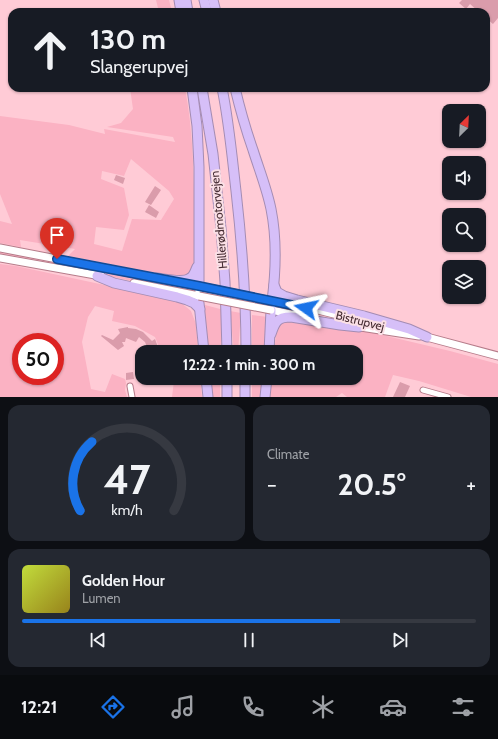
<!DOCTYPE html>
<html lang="en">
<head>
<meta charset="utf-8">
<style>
  body { margin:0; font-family:Cabin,sans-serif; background:#242831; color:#f1f3f6; height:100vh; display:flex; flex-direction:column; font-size:15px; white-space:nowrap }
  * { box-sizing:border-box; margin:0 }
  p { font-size:13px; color:#9ea1a6 }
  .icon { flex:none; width:22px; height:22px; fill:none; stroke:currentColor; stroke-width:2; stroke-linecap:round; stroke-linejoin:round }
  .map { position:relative; height:397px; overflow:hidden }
  .panel { display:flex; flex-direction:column; gap:8px; padding:8px; background:#0d0f14; flex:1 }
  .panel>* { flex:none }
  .guide { position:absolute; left:8px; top:8px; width:482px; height:84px; border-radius:12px; box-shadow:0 1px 3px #0004; background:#171b24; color:#f1f3f6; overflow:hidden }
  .needle { width:26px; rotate:24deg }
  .tools { position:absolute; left:442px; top:104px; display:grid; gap:8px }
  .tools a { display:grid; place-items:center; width:44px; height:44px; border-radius:8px; background:#171b24; box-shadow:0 1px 3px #0004; font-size:20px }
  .speed { position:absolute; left:12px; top:333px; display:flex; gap:8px; font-size:20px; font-weight:700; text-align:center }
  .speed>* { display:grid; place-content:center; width:52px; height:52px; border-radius:50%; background:#171b24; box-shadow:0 1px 3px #0004; line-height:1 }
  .speed .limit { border:6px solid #d22; background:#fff; color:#111 }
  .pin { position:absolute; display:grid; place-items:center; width:34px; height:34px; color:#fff; margin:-41px -17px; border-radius:50% 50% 50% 0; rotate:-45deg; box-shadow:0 0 4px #0007 }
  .pin .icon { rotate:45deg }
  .me { position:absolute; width:44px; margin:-22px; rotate:282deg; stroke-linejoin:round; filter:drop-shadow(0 0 3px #0008) }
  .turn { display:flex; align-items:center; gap:14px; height:84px; padding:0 16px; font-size:18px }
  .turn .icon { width:52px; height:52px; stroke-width:2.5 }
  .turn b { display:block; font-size:28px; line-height:34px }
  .big { font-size:30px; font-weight:700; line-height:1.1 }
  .panel .tile { flex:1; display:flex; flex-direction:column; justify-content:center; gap:6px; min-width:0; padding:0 14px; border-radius:12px; background:#242831 }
  .panel .dial { align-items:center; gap:0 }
  .dial svg { height:104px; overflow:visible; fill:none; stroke:#363941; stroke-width:7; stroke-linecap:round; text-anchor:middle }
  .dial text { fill:#f1f3f6; stroke:none }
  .song { display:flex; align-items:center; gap:12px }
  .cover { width:48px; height:48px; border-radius:6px; background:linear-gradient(135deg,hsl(70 70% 55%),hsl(50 70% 35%)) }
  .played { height:4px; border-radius:2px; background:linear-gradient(90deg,#1a73e8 70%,#363941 70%) }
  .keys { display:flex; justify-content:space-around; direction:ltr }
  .heat { display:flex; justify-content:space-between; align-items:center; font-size:22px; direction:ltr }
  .panel .tiles { flex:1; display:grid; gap:8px; grid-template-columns:1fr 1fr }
  .tile:last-child { grid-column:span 2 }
  .trip { position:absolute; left:135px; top:345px; width:228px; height:40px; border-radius:12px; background:#171b24; box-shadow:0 1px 3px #0004; font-weight:700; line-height:40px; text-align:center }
  .tabs { display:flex; height:64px; justify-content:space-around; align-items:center; background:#090b0e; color:#9ea1a6 }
  .tabs .icon { width:28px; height:28px }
  .tabs .active { color:#1a73e8 }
  .tabs b { font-size:18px; color:#f1f3f6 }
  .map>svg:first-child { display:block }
  .green { fill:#fbb2c3; fill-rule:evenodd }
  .building { fill:#da9cab }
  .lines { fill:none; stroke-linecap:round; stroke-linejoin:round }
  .minor-casing { stroke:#b67c8a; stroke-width:7 }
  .secondary-casing { stroke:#b67c8a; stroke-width:9 }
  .motorway-casing { stroke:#a48cb3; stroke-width:11 }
  .minor { stroke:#fff; stroke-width:5 }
  .secondary { stroke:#fff; stroke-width:7 }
  .motorway { stroke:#d6bff8; stroke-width:9 }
  .secondary-bridge-casing { stroke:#b67c8a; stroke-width:9; stroke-linecap:butt }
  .secondary-bridge { stroke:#fff; stroke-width:7 }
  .route-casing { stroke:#114b97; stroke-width:10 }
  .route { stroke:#1a73e8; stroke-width:7 }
  .labels { text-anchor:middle; stroke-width:4; stroke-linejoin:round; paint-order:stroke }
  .street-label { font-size:12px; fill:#462d33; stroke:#fbe0e6 }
</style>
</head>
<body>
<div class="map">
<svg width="498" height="397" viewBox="0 0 498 397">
  <rect width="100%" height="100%" fill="#ffcbd6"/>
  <g class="green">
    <polygon points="156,0 169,0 172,12 159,12"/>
    <path d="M130 88H185C196 146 194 206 194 264L191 273 181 278 68 256 75 249 20 240 21 247 0 243V221L12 224 0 194V116L69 125 105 134 104 129 175 142 173 137 107 127 121 123 133 109ZM131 159 169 191 174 199 161 220 132 219 122 251 94 244 96 227 124 230 129 215 124 188 101 179 102 171 124 176Z"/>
    <polygon points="0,251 195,288 195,292 132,281 0,254"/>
    <path d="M0 264 16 266 179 301 191 311 196 324 198 352H161L155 337 135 326 112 321 114 311 95 306 88 317 82 342 91 389 105 392 112 374 125 379 126 383 125 390 127 397H0ZM21 342H55V376H21Z"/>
    <polygon points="205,305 224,310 220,352 206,352 203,312"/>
    <polygon points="230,311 241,313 238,352 234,352"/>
    <polygon points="252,315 268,317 265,352 252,352"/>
    <polygon points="287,319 374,333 450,351 498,364 498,397 471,397 419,381 393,375 385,397 347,397 342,393 336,397 269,397 271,378 356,378 356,352 274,352 277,327"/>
    <polygon points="163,378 200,378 202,397 172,397 174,381"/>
    <polygon points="209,378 220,378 220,397 210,397"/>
    <polygon points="252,378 263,378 261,397 252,397"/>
  </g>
  <g class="building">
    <polygon points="462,0 498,0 498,18 493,24 486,18 486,12 479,12 470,4 466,9 459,3"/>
    <polygon points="116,175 125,178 123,184 114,180"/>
    <polygon points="155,186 161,190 151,205 145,202"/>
    <polygon points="149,205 159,212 156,218 145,212"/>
    <polygon points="128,327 128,328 136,329 143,332 152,341 155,339 158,347 156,347 156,352 149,352 145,342 139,337 136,342 126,338 125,342 122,342 124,346 118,350 101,336 102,335 113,340 120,333 118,329"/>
    <polygon points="140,358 142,360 141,363 142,362 142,370 139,372 136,368 140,365 137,362 137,359"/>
    <polygon points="133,372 134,379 126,380 126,373"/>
    <polygon points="400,382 410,386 405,397 393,397"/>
  </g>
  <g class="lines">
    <g class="minor-casing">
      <g id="minor">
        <polyline points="130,386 132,397"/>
        <polyline points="423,390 448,397"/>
      </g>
    </g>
    <g class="secondary-casing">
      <g id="secondary">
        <polyline points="0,248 161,279"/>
        <polyline points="0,258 101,276"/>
        <polyline points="134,283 199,296 199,286 179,282"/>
        <polyline points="295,315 271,310 272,301 318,310 401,331"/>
        <polyline points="354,326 419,336"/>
        <polyline points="423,336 498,356"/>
      </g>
    </g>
    <g class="motorway-casing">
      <g id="motorway">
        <polyline points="179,0 181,12"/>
        <polyline points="186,0 188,12"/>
        <polyline points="204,0 207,12"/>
        <polyline points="213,0 216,12"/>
        <polyline points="192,88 197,126 199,167 199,286"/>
        <polyline points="202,88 213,154 221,228 225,282 227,352"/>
        <path d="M222 88C229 122 232 156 236 191 242 244 246 298 246 352"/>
        <path d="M235 88C240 109 246 130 253 150 259 169 267 189 271 209 277 239 276 270 272 301"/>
        <polyline points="97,276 114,283 177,297 187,300 194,303 200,309"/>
        <path d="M157 278C165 279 184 283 190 278 194 276 195 271 197 267"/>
        <polyline points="274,285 277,292 284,296 297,300 364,316 409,329 427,337"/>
        <polyline points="199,303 204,352"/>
        <path d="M271 334C275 322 277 317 291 317L340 325 359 327"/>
        <polyline points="269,352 271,310"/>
        <polyline points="206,378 208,397"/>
        <polyline points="227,397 227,378"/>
        <polyline points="245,397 245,378"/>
        <polyline points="265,397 267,378"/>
      </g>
    </g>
    <use href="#minor" class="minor"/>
    <use href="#secondary" class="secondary"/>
    <use href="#motorway" class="motorway"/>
    <g class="secondary-bridge-casing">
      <g id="secondary-bridge">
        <polyline points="199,286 272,301"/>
        <polyline points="199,296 271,310"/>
      </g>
    </g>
    <use href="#secondary-bridge" class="secondary-bridge"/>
  </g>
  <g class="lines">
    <g class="route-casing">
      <polyline id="route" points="57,259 199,286 306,308"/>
    </g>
    <use href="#route" class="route"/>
  </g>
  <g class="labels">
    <g class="street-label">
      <text transform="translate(219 220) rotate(-95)" y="4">Hillerødmotorvejen</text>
      <text transform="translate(360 321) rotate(14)" y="4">Bistrupvej</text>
    </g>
  </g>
</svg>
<div class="tools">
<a><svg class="needle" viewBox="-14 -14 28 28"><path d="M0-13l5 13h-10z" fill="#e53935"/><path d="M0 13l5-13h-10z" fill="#9ea1a6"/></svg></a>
<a><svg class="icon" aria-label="sound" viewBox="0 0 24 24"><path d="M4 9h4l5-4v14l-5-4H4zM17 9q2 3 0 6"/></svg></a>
<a><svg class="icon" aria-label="search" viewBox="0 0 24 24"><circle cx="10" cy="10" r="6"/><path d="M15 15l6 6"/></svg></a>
<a><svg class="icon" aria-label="layers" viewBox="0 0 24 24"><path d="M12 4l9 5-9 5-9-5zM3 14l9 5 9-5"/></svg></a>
</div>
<div class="speed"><div class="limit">50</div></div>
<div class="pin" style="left:57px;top:259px;background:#d93025"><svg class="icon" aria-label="arrive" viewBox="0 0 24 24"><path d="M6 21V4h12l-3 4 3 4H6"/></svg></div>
<svg class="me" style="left:306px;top:308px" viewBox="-20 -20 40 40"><path d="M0-17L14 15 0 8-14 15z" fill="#1a73e8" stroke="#fff" stroke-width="4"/></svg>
<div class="trip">12:22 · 1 min · 300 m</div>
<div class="guide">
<div class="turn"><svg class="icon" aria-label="ahead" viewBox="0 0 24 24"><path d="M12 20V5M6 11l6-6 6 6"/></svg><div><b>130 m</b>Slangerupvej</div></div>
</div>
</div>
<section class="panel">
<div class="tiles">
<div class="tile dial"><svg viewBox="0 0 100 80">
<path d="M14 69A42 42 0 1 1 86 69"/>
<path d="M14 69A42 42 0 0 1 23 16" stroke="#1a73e8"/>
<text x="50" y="56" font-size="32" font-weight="700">47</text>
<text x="50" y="72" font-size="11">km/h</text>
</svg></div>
<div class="tile"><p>Climate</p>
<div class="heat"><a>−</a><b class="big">20.5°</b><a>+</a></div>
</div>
<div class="tile">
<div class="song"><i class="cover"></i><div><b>Golden Hour</b><p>Lumen</p></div></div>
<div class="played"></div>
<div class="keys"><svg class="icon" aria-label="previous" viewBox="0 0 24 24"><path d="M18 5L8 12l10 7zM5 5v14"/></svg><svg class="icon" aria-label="pause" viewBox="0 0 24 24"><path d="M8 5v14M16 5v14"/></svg><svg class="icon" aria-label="next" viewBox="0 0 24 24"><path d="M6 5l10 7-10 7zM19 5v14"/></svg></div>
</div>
</div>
</section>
<nav class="tabs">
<b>12:21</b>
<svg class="icon active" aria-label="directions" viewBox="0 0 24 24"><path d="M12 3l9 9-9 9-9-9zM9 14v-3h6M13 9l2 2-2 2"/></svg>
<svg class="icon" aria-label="music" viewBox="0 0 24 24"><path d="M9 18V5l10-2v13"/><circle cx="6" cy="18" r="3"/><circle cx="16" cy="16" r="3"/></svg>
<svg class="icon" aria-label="phone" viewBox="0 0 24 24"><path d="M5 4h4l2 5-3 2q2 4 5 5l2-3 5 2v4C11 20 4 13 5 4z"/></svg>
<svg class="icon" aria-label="climate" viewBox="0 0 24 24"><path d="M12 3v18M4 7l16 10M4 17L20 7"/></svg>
<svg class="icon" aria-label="car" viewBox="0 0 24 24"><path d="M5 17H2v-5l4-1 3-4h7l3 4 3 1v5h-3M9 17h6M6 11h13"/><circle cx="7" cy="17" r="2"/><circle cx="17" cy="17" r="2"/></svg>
<svg class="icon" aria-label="filters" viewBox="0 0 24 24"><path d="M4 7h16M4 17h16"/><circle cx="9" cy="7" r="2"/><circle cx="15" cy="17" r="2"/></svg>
</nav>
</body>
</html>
